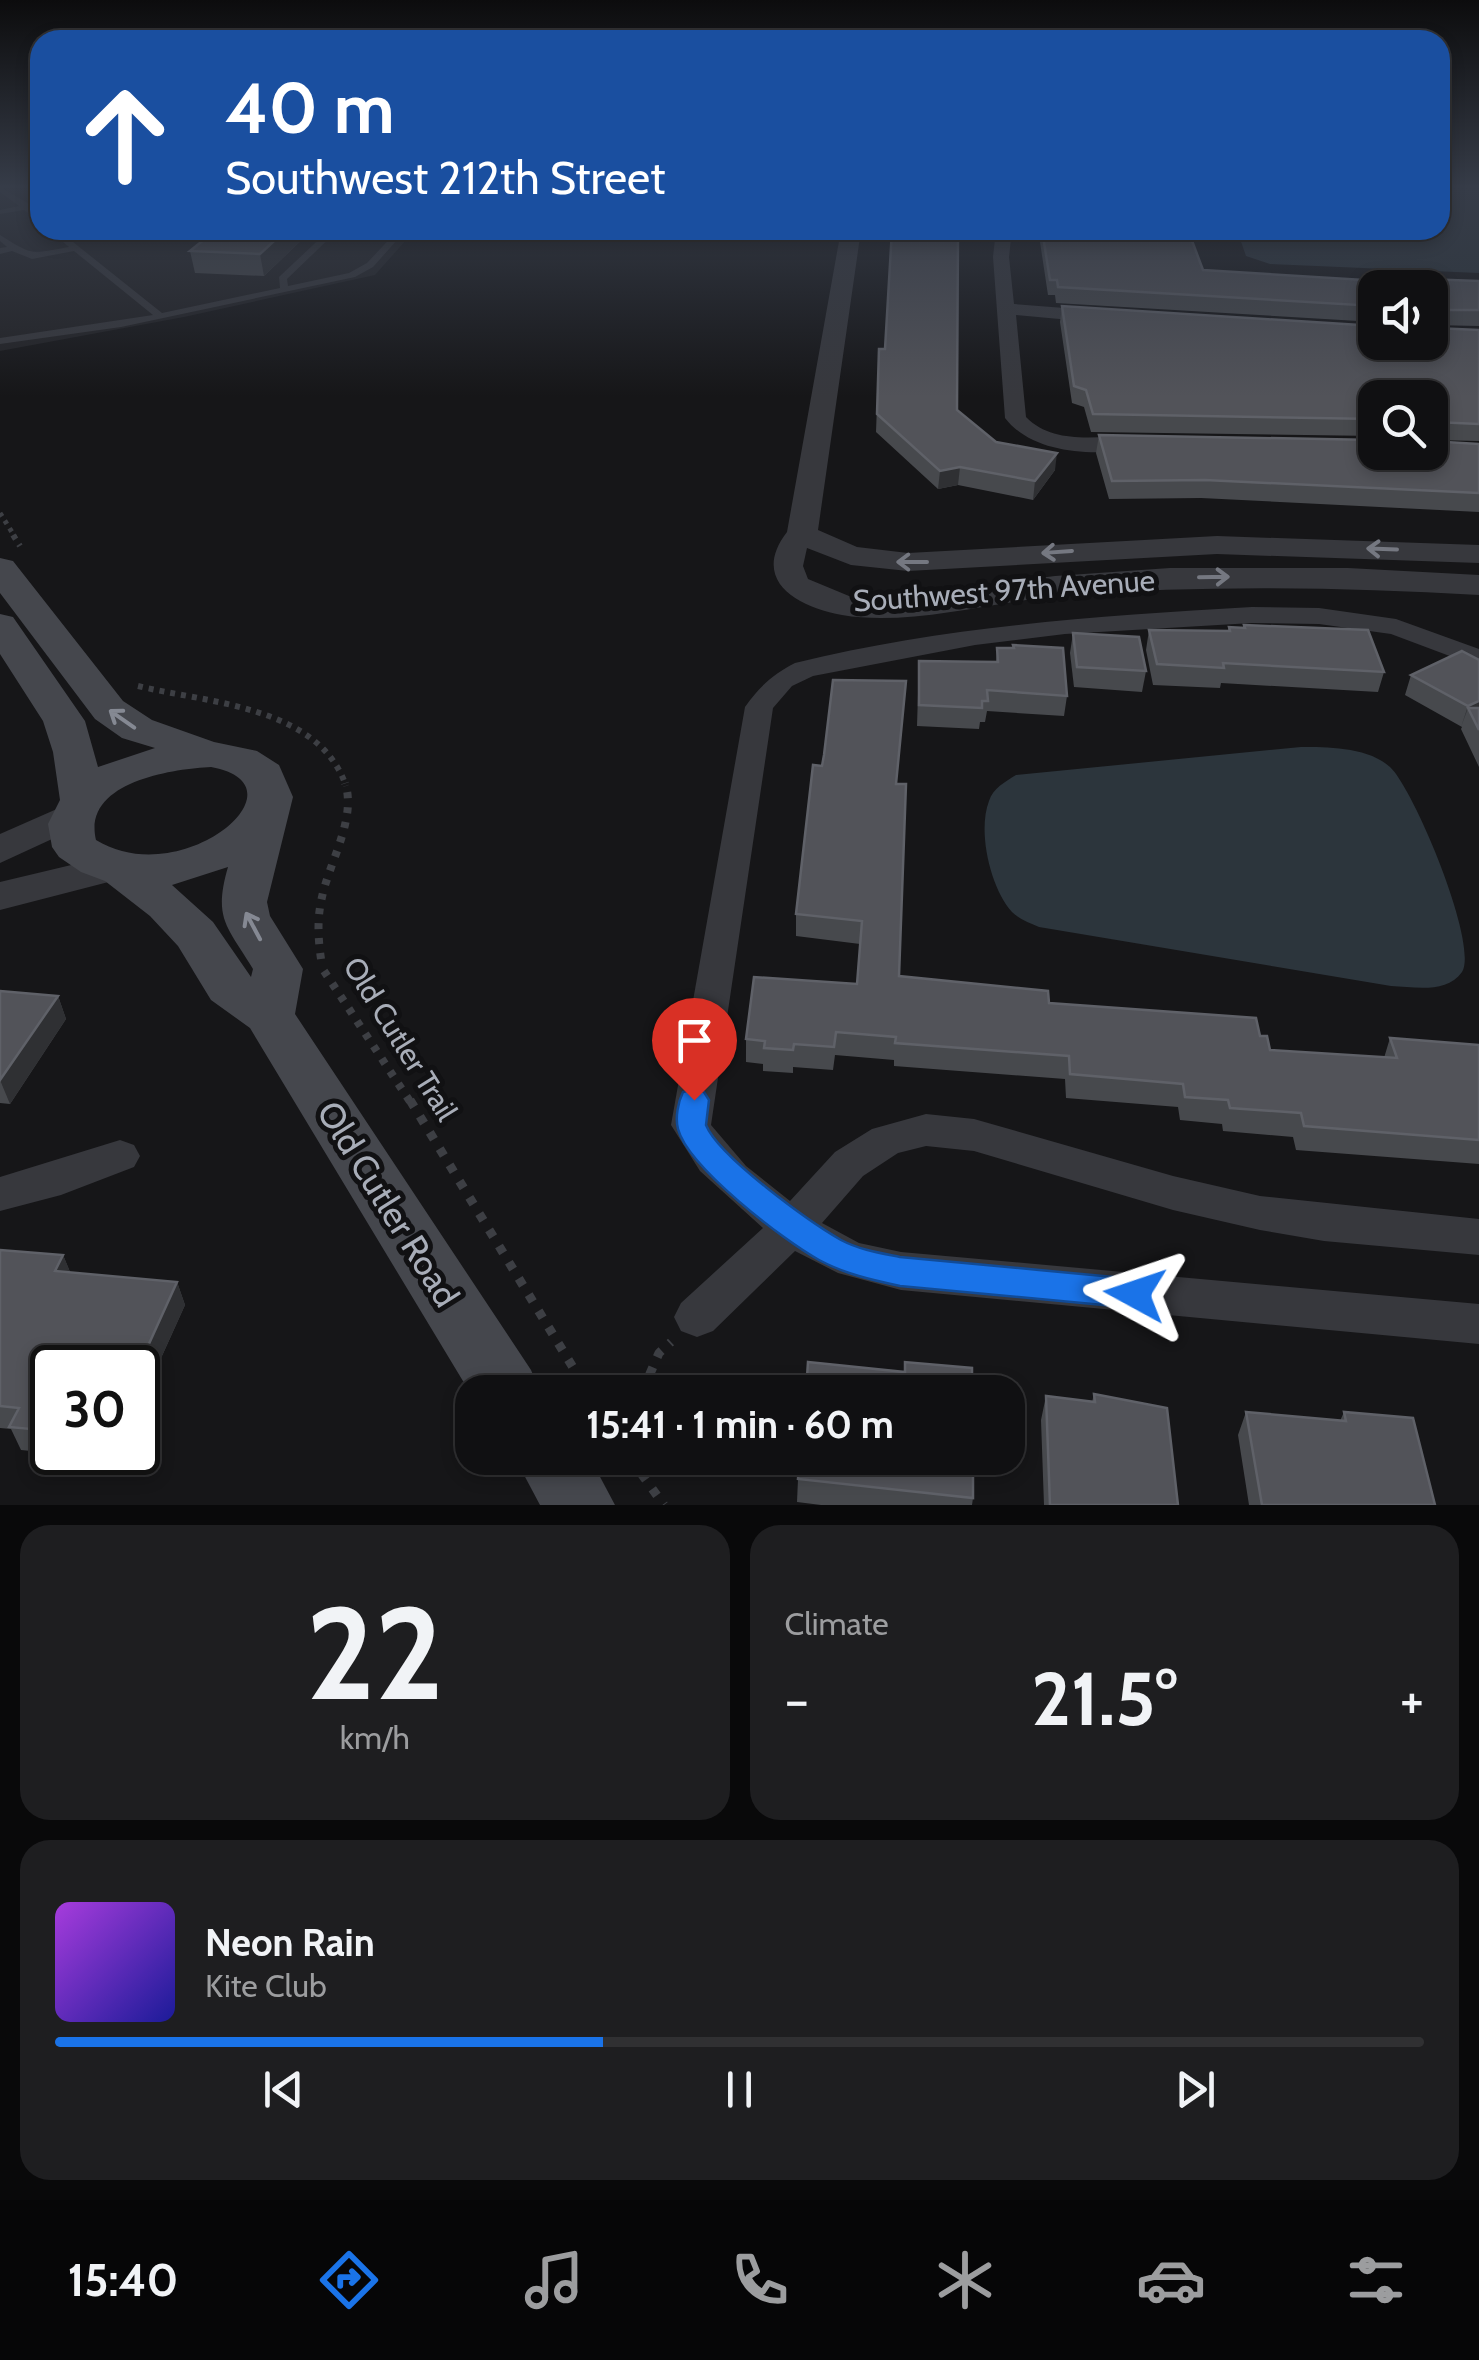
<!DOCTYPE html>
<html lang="en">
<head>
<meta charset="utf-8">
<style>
  body { margin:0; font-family:Cabin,sans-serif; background:#1e1e20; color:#f1f3f6; height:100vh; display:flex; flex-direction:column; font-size:38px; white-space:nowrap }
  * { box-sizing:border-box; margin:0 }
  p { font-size:32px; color:#9c9d9f }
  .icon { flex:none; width:55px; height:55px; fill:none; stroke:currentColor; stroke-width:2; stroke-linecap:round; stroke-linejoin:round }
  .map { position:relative; height:1505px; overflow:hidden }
  .drawer { display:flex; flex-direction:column; gap:20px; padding:20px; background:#09090a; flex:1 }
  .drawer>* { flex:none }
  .top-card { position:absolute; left:30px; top:30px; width:1420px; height:210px; border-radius:30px; box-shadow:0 5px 15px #0003,0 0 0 2px #303032; background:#1a4fa0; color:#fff; overflow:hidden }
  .controls { position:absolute; left:1358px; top:270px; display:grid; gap:20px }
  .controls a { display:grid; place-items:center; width:90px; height:90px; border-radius:20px; background:#101012; box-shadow:0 5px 15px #0003,0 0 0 2px #303032; font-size:50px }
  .speed { position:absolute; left:30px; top:1345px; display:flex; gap:20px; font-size:50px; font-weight:700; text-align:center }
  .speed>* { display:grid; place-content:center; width:130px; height:130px; border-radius:50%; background:#101012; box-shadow:0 5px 15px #0003,0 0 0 2px #303032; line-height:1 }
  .speed .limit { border:5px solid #111; border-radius:15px; background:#fff; color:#111 }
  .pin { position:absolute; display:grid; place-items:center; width:85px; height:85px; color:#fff; margin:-102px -42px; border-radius:50% 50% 50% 0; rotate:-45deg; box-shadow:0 0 10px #0007 }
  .pin .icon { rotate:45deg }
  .me { position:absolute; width:110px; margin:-55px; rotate:275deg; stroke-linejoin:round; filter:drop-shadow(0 0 8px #0008) }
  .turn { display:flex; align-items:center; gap:35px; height:210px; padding:0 30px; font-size:45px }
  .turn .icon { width:130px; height:130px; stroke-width:2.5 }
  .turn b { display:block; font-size:70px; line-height:85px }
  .big { font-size:75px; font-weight:700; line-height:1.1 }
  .drawer .tile { flex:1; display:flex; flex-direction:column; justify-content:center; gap:15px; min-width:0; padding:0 35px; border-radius:30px; background:#1e1e20 }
  .drawer .dial { align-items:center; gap:0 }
  .dial b { font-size:130px; line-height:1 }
  .song { display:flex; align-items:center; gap:30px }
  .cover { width:120px; height:120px; border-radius:15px; background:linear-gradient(135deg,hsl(280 70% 55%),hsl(240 70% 35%)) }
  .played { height:10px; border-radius:5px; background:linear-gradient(90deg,#1a73e8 40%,#303032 40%) }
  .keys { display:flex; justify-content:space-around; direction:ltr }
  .heat { display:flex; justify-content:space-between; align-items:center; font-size:55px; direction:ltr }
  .drawer .tiles { flex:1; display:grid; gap:20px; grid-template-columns:1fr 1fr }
  .tile:last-child { grid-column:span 2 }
  .trip { position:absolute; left:455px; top:1375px; width:570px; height:100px; border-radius:30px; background:#101012; box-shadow:0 5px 15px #0003,0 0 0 2px #303032; font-weight:700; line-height:100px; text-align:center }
  .dock { display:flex; height:160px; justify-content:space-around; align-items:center; background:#060607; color:#9c9d9f }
  .dock .icon { width:70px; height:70px }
  .dock .current { color:#1a73e8 }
  .dock b { font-size:45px; color:#f1f3f6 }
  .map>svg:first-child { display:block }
  .built { fill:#222225 }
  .water { fill:#2c353c }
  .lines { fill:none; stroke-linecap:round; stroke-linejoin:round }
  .path-far3 { stroke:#3d3f44; stroke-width:5; stroke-dasharray:4 5; stroke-linecap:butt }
  .path-far2 { stroke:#3d3f44; stroke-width:6; stroke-dasharray:5 6; stroke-linecap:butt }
  .path-far1 { stroke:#3d3f44; stroke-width:8; stroke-dasharray:6 9; stroke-linecap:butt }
  .path { stroke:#3d3f44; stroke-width:9; stroke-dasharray:8 11; stroke-linecap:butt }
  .service { fill:#37383d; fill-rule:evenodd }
  .minor { fill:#37383d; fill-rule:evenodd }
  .tertiary { fill:#37383d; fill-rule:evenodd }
  .secondary { fill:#45474d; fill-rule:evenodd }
  .wall { fill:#47494d }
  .shaded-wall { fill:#2f3033 }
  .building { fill:#525359; stroke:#5f6168; stroke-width:2.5 }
  .oneway { stroke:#757881 }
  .oneway2 { stroke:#858993 }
  .route { fill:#1a73e8; stroke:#114b97; stroke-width:2.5 }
  .labels { text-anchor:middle; stroke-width:10; stroke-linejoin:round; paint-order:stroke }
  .street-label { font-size:30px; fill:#a8adb8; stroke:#111113 }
  .near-street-label { font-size:35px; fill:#a8adb8; stroke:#111113 }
</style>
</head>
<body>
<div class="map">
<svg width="1479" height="1505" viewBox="0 0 1479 1505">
  <rect width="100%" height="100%" fill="#161618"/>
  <polygon class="built" points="0,187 40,187 40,230 415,230 375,275 184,317 0,351"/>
  <g class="water">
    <polygon points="1440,187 1479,187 1479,273 1270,264 1246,256 1237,230 1440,230"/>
    <path d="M1301 747C1328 747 1368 747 1390 767 1414 789 1479 945 1462 972 1446 994 1415 987 1391 986L1039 927C1030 923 1019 919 1012 912 991 889 977 832 989 801 993 788 1005 782 1016 775Z"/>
  </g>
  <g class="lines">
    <polyline class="path-far3" points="0,513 15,537"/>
    <g class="path-far2">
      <polyline points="13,535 20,546"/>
      <path d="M138 686C208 703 319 706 346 786"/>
    </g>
    <g class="path-far1">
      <path d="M321 959C318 938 317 918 322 897 329 863 357 818 345 783"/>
      <polyline points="324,971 411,1103"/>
    </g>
    <g class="path">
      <polyline points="410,1100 588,1392"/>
      <polyline points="642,1392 659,1353 671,1342"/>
      <polyline points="630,1458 664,1505"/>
    </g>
    <g class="service">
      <polygon points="0,187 31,205 40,215 40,221 24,210 0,214 0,210 19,206 0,192"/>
      <path d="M49 230H58L162 313 280 288 279 277 329 230H338L287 279 288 286 349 273 367 263 398 230H406L373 267 355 277 121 327 0 344V338L153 315 74 251 32 259 12 251 0 254V248L7 247 0 241V235C34 256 29 254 69 247Z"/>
    </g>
    <g class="minor">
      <path d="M996 230H1012L1009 257 1014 304 1103 311 1112 317 1103 323 1016 315 1026 417C1054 446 1101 436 1137 435L1148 442 1145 447C1101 457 1034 456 1005 418L993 257Z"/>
      <path d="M1252 607 1319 608 1396 619 1479 649V667L1391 634 1319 624 1252 623 1065 634 975 645 813 676 792 686 773 708 711 1125 746 1166 790 1201 835 1152 872 1129 926 1114 974 1119 1173 1176 1260 1196 1479 1219V1255L1324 1241 1260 1230 1173 1210 974 1151 926 1146 898 1153 863 1176 822 1223 859 1243 901 1252 1479 1304V1344L901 1290 838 1273 795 1251 713 1331 697 1337 681 1331 674 1317 681 1303 763 1228 700 1171 671 1125 745 707C759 687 773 674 795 663 945 626 1098 616 1252 607Z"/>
      <polygon points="120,1140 134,1145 140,1156 134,1167 61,1195 0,1211 0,1177"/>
    </g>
    <g class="tertiary">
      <path d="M841 230H861L818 530 857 547 908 553 1217 536 1479 545V563L1217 554 908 571 851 565 807 548 803 566 808 579 849 596 881 598 1055 576 1170 568H1348L1479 575V595C1342 587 1206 585 1069 595 997 600 912 627 842 615 797 607 750 580 787 532Z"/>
      <polygon points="75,801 89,804 95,813 89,822 0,863 0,834"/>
      <polygon points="109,856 124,860 130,869 124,878 0,910 0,882"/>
    </g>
    <g class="secondary">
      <path d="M0 558 13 561 123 701 152 720 214 742 257 751 279 765 293 797 267 902 270 916 303 969 295 1014 531 1370 540 1392H472V1396L250 1028 211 1000 178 946 150 916 105 881 81 872 59 857 52 847 48 824 60 800 53 752 43 721 0 654V614L13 617 85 721 98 767 155 748 122 738 95 719 0 593ZM211 767C311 785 182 893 96 840 82 782 172 769 211 767ZM228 867C213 919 227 926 253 969L251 977 213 922 172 885Z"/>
      <polygon points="515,1458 590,1458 615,1505 540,1505"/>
    </g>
  </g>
  <g class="wall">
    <polygon points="216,230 312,230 264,276 195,273 190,251"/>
    <polygon points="1042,230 1203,270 1396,282 1479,281 1479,326 1432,325 1434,328 1479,330 1479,441 1430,440 1430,398 1375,398 1375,436 1091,432 1084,407 1072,403 1060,322 1062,306 1430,342 1375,288 1375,322 1056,303 1055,295 1048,295 1040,242"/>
    <polygon points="879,349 996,442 1055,470 1033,500 958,485 938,489 876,432"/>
    <polygon points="1099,435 1479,444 1479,512 1201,498 1109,499 1096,453"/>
    <polygon points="1244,625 1384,672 1378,692 1221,683 1220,688 1153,685 1146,650 1149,630 1228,631 1229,627 1243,628"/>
    <polygon points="1073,633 1146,671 1142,692 1074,687 1070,653"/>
    <polygon points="997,648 1067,696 1064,716 987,711 985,722 980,722 979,729 917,726 919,661 996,662"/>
    <polygon points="1479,660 1479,767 1461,729 1462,727 1405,695 1411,675"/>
    <polygon points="897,784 899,976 1049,1003 1260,1036 1270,1050 1384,1058 1390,1038 1479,1045 1479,1164 1296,1150 1293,1137 1223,1131 1222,1124 1180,1120 1178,1107 1066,1098 1065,1079 894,1066 894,1060 835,1055 833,1070 793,1067 793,1073 763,1071 763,1064 746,1062 746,1039 857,984 860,944 796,936 796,914"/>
    <polygon points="0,991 58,996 66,1019 10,1104 0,1103"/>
    <polygon points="0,1250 63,1255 70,1272 177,1282 185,1305 138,1409 138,1368 52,1368 52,1452 84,1452 82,1456 21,1450 11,1429 0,1428"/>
    <polygon points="1094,1394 1178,1505 1044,1505 1041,1420 1046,1396 1092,1402"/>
    <polygon points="1246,1412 1340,1421 1344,1412 1435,1505 1249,1505 1238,1435"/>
    <polygon points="798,1479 973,1498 972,1505 821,1505 797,1502"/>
  </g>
  <g class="shaded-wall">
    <polygon points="286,230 312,230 264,276 260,254"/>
    <polygon points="1057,453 1055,470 1033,500 1035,481"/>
    <polygon points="960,467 958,485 938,489 940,471"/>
    <polygon points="1479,701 1479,718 1468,708 1461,727 1468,706"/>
    <polygon points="58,996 66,1019 10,1104 0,1080"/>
    <polygon points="63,1255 73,1279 55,1271"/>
    <polygon points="177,1282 185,1305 138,1409 138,1368"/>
  </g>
  <g class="building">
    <polygon points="216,230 286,230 260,254 190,251"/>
    <polygon points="892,230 958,230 957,410 996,442 1057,453 1035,481 960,467 940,471 877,414 879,349 885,349"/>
    <polygon points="1042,230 1188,230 1203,270 1397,282 1397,278 1479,281 1479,310 1432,310 1431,324 1434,328 1479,330 1479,424 1435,422 1430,432 1430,398 1375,398 1375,419 1093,414 1086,390 1074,386 1062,306 1375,326 1375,342 1430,342 1430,288 1375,288 1375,306 1058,287 1057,280 1050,280"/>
    <polygon points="1099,435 1375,440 1375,452 1430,452 1430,441 1479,444 1479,493 1205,480 1112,481"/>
    <polygon points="1244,625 1368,630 1384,672 1223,663 1224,668 1157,664 1149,630 1230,631 1229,627 1245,628"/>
    <polygon points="1073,633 1139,637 1146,671 1077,667"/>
    <polygon points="1013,645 1063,648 1067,696 987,690 988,701 982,701 982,708 919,705 919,661 998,662 997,648 1014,648"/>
    <polygon points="1462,651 1479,660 1479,701 1468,706 1411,675"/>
    <polygon points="833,680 906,681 896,784 906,784 899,976 1048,991 1049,1003 1256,1018 1260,1036 1267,1036 1270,1050 1397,1058 1390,1038 1479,1045 1479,1140 1304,1126 1301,1113 1230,1108 1228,1100 1185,1097 1183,1084 1070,1074 1069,1056 895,1043 896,1037 836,1032 834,1047 794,1044 793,1050 764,1048 765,1041 746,1039 754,977 857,984 862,921 796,914 813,765 822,766 824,755"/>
    <polygon points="1468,708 1479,708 1479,730"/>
    <polygon points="0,991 58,996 0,1080"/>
    <polygon points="0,1250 63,1255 55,1271 177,1282 138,1368 52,1368 52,1431 9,1427 19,1408 0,1406"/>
    <polygon points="808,1362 905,1372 905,1362 972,1368 972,1392 806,1392"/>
    <polygon points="1094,1394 1167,1408 1178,1505 1050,1505 1046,1396 1095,1402"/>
    <polygon points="1246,1412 1346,1421 1344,1412 1413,1418 1435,1505 1262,1505"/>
    <polygon points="800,1458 973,1458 973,1498 798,1479"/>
  </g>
  <defs><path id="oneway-shaft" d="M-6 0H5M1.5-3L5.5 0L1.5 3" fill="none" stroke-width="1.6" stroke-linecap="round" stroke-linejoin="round" transform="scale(2.5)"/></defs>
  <g class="oneway">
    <use href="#oneway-shaft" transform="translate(1382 549) rotate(-178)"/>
    <use href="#oneway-shaft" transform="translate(1057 552) rotate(176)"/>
    <use href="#oneway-shaft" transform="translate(912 562) rotate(180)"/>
    <use href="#oneway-shaft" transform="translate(1214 577) rotate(-1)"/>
  </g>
  <g class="oneway2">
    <use href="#oneway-shaft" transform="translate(122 719) rotate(-145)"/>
    <use href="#oneway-shaft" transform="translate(253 926) rotate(-118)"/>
  </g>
  <linearGradient id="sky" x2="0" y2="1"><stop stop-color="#0c0c0d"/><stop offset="0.47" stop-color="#363c48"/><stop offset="1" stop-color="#363c48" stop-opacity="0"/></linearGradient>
  <rect width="1479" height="397" fill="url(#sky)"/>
  <path class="route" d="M694 1089 704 1092 709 1100 706 1125C719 1157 810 1222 841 1240 860 1250 880 1253 900 1257L1135 1279 1147 1283 1152 1294 1147 1304 1135 1308 900 1286C872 1280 845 1274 819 1260 784 1241 688 1167 678 1129 675 1118 678 1102 683 1092Z"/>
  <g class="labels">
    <g class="street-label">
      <text transform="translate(1004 591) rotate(-4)" y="10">Southwest 97th Avenue</text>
      <text transform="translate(400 1039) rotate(58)" y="10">Old Cutler Trail</text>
    </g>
    <g class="near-street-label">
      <text transform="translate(388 1204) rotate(58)" y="12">Old Cutler Road</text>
    </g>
  </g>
</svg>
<div class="controls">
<a><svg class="icon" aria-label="sound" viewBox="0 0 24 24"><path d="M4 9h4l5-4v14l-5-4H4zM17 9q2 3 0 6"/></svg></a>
<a><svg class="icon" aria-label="search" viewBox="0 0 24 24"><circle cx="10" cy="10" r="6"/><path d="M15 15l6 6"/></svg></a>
</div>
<div class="speed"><div class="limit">30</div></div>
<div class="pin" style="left:694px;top:1100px;background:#d93025"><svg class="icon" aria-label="arrive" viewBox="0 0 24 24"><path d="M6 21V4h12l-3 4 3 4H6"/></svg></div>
<svg class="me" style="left:1135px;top:1294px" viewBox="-20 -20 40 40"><path d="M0-17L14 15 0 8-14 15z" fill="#1a73e8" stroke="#fff" stroke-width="4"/></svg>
<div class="trip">15:41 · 1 min · 60 m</div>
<div class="top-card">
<div class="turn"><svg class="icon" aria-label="ahead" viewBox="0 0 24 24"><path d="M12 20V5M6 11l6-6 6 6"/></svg><div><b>40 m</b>Southwest 212th Street</div></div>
</div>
</div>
<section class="drawer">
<div class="tiles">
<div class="tile dial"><b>22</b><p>km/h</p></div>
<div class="tile"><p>Climate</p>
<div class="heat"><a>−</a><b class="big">21.5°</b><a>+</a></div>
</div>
<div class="tile">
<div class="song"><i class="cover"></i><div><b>Neon Rain</b><p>Kite Club</p></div></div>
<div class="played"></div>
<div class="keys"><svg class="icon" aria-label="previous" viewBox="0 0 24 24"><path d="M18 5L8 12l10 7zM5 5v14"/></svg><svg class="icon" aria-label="pause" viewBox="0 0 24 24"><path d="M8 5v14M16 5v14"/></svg><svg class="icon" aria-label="next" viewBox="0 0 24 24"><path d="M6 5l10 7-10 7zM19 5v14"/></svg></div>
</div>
</div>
</section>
<nav class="dock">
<b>15:40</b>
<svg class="icon current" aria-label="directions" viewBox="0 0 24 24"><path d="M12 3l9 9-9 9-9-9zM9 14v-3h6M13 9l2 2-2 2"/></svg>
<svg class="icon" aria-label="music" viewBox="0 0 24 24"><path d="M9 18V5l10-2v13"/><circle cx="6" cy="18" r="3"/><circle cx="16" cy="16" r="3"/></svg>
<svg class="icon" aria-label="phone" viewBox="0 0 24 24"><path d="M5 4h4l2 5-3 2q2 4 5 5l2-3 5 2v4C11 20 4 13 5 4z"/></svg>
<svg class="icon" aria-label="climate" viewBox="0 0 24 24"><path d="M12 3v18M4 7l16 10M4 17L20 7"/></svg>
<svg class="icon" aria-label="car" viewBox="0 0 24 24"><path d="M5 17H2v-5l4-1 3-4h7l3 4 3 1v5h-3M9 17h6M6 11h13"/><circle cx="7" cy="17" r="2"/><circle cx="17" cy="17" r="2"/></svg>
<svg class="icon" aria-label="filters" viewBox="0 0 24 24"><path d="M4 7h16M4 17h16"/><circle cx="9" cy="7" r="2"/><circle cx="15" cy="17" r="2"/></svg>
</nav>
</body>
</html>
